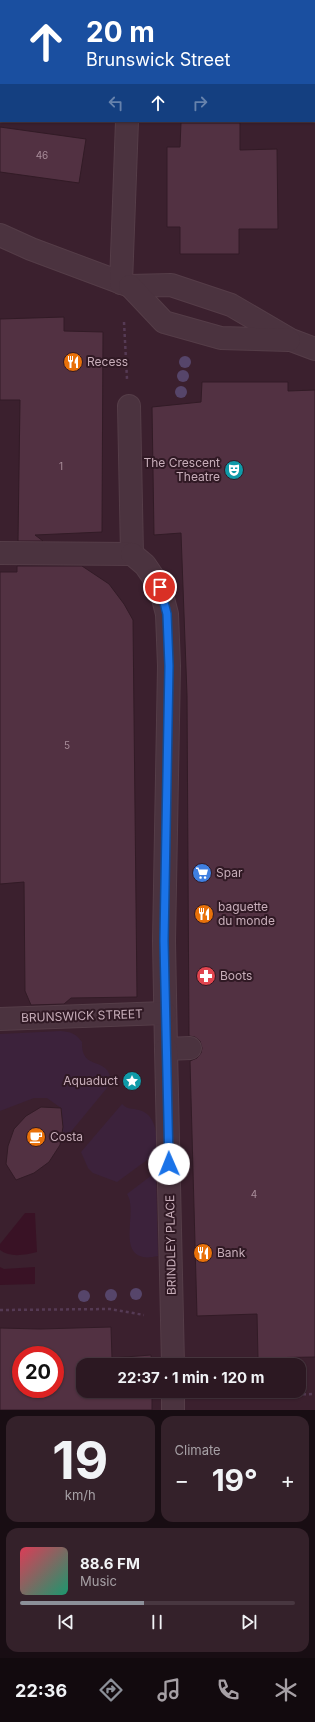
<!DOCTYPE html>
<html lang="en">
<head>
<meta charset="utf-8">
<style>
  body { margin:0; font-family:Inter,sans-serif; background:#34212a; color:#f1f3f6; height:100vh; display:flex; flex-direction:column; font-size:15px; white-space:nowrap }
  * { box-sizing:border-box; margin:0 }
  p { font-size:13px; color:#a6a0a5 }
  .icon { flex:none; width:22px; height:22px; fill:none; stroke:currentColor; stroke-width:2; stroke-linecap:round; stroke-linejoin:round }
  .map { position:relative; height:1410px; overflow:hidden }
  .drawer { display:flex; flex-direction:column; gap:6px; padding:6px; background:#180d13; flex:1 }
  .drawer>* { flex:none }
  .banner { position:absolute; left:0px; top:0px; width:315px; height:122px; box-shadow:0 1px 3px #0004,0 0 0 1px #483740; background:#1a4fa0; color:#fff; overflow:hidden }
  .speed { position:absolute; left:12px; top:1346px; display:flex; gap:8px; font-size:20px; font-weight:700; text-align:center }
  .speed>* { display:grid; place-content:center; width:52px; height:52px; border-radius:50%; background:#2c1822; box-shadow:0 1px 3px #0004,0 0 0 1px #483740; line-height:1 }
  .speed .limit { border:6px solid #d22; background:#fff; color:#111 }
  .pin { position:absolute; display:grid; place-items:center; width:34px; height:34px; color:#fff; margin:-17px; border:2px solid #fff; border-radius:50%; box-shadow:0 1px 4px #0007 }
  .me { position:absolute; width:44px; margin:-22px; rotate:359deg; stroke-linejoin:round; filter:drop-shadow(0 0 3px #0008) }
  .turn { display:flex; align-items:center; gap:14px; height:84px; padding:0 20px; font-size:18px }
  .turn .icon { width:52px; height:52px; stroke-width:2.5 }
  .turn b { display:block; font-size:28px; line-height:34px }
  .lanes { display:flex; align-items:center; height:38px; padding:0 20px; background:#0003; justify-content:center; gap:20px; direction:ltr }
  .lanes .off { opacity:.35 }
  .big { font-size:30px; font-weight:700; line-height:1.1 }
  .drawer .tile { flex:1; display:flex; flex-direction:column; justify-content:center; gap:6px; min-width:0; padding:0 14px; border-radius:12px; background:#34212a }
  .drawer .dial { align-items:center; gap:0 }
  .dial b { font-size:52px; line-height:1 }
  .song { display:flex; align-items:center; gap:12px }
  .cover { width:48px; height:48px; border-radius:6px; background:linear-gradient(135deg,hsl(350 70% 55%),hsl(160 70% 35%)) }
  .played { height:4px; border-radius:2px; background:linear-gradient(90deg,#8c9099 45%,#483740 45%) }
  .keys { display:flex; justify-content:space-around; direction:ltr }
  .heat { display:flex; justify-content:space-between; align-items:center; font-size:22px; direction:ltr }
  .drawer .tiles { flex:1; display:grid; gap:6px; grid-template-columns:1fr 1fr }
  .tile:last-child { grid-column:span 2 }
  .trip { position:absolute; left:76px; top:1358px; width:230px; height:40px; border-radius:12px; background:#2c1822; box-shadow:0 1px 3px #0004,0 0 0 1px #483740; font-weight:700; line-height:40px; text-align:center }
  .menu { display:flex; height:64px; justify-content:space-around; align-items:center; background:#120a0e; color:#a6a0a5 }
  .menu .icon { width:28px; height:28px }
  .menu .current { color:#8c9099 }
  .menu b { font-size:18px; color:#f1f3f6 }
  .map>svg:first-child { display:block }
  .green { fill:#3c223b }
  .water { fill:#391225 }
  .building { fill:#523142; stroke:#321b26; fill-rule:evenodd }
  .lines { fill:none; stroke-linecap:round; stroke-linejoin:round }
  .minor-casing { stroke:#553d48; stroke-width:24 }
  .path { stroke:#553a54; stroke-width:2.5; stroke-dasharray:3 3; stroke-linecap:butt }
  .minor { stroke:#4b333f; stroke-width:22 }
  .tree { fill:#56456a }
  .route-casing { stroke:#114b97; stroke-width:10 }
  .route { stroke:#1a73e8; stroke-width:7 }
  .labels { text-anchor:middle; stroke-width:4; stroke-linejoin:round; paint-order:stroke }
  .number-label { font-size:10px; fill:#a98d9a }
  .poi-label { font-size:12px; fill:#c8aeba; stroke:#301924; text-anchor:start }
  .street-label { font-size:12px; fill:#c8aeba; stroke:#301924 }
</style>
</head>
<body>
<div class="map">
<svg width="315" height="1410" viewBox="0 0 315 1410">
  <rect width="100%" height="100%" fill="#3b202e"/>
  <g class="green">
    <path d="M61 1031C72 1032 76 1034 82 1042 81 1073 110 1054 111 1083L60 1145 63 1127 61 1108 47 1098H34L0 1111V1034Z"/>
    <path d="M122 1104C128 1110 132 1108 139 1110 157 1114 157 1138 158 1152L117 1182 93 1173 88 1168 81 1152Z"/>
    <path d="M156 1172 158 1256C153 1257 147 1258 143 1257 118 1251 138 1211 127 1194Z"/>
  </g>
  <g class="water">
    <path d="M25 1213H35L37 1252C24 1255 11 1258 0 1250V1244Z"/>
    <polygon points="0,1267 4,1269 35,1267 35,1284 0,1285"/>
  </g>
  <g class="building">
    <polygon points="181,123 240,123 240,150 277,149 278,229 239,229 239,254 180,254 180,227 167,227 167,147 180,147"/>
    <polygon points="0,127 86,139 79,183 0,172"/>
    <polygon points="64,317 64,331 103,332 102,532 35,535 43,541 18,541 20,400 0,400 0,319"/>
    <polygon points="202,382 288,382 288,391 315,390 315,1357 258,1358 257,1314 197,1316 190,1061 197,1058 201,1053 202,1048 200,1041 195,1037 189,1036 187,695 181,533 154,535 152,407 201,402"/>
    <polygon points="17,566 82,566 109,584 124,604 133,620 137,997 71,998 64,1004 31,1005 25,991 24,882 0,884 0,572 17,572"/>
    <polygon points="41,1107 61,1108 63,1127 60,1145 49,1162 34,1173 16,1180 6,1164 8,1146 14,1129 26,1116"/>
    <path d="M111 1327 112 1358 151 1355 152 1365H83V1391H152V1410H0V1328L40 1329ZM21 1355H55V1389H21Z"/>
  </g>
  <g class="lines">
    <g class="minor-casing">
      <g id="minor">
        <polyline points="130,1 130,0"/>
        <polyline points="0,235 31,249 130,286 171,285 231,305 291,340 315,349"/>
        <polyline points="121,283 127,121"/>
        <polyline points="130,286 164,322 221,338 289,340"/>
        <polyline points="129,406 132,554"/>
        <polyline points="0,553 132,554"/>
        <polyline points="132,554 145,565 160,587 167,614 169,666 164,941 166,1049 190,1048"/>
        <polyline points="0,1019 165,1013"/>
        <polyline points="166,1049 173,1365"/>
        <polyline points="173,1391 173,1410"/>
      </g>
    </g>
    <g class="path">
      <polyline points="124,322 127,379"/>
      <polyline points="0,1310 110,1309 144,1315"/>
      <polyline points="201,1397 315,1394"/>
    </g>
    <use href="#minor" class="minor"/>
  </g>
  <g class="tree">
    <circle cx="185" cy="362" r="6"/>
    <circle cx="183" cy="376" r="6"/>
    <circle cx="181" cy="392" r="6"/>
    <circle cx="136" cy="1294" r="6"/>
    <circle cx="111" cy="1295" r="6"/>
    <circle cx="84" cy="1296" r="6"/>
  </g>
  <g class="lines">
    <g class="route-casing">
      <polyline id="route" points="160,587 167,614 169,666 164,941 169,1164"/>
    </g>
    <use href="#route" class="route"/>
  </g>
  <defs>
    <g id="restaurant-disc" transform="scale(1)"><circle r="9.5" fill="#e8710a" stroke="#301924"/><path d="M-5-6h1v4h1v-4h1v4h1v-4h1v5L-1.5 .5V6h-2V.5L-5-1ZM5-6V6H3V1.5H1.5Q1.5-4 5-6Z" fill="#fff"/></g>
    <g id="theatre-disc" transform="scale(1)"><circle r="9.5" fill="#0f9aa8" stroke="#301924"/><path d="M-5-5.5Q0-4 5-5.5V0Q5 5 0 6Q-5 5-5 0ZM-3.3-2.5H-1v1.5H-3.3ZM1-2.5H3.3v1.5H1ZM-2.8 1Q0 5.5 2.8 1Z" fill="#fff"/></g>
    <g id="supermarket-disc" transform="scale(1)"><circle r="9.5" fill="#3f7fe0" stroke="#301924"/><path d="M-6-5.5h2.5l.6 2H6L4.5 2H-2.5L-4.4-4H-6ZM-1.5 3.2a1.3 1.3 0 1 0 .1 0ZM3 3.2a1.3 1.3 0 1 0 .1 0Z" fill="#fff"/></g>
    <g id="pharmacy-disc" transform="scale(1)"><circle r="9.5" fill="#e0444e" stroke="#301924"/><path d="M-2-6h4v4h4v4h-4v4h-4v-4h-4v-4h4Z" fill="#fff"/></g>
    <g id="sight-disc" transform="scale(1)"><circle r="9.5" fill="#0f9aa8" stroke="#301924"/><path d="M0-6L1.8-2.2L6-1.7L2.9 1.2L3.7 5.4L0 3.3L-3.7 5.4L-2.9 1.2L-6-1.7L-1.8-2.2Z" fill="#fff"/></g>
    <g id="cafe-disc" transform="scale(1)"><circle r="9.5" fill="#e8710a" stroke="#301924"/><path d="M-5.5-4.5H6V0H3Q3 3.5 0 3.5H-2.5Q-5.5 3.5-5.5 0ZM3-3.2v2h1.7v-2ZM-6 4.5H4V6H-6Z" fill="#fff"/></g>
  </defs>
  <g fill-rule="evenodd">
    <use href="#restaurant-disc" x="73" y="362"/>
    <use href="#theatre-disc" x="234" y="470"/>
    <use href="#supermarket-disc" x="202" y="873"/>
    <use href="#restaurant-disc" x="204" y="914"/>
    <use href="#pharmacy-disc" x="206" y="976"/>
    <use href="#sight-disc" x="132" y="1081"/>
    <use href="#cafe-disc" x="36" y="1137"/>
    <use href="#restaurant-disc" x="203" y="1253"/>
  </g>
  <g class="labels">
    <g class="number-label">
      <text x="42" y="159">46</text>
      <text x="61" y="470">1</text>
      <text x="67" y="749">5</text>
      <text x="254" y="1198">4</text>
    </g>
    <g class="poi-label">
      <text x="87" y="366">Recess</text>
      <text x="220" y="467" text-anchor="end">The Crescent<tspan x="220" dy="14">Theatre</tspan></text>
      <text x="216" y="877">Spar</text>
      <text x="218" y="911">baguette<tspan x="218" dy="14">du monde</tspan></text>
      <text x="220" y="980">Boots</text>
      <text x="118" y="1085" text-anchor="end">Aquaduct</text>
      <text x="50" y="1141">Costa</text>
      <text x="217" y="1257">Bank</text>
    </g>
    <g class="street-label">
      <text transform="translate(82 1016) rotate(-2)" y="4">BRUNSWICK STREET</text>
      <text transform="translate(171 1245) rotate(-91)" y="4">BRINDLEY PLACE</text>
    </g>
  </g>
</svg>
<div class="speed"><div class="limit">20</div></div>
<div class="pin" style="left:160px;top:587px;background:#d93025"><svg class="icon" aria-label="arrive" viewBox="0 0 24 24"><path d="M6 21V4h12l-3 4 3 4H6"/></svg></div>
<svg class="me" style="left:169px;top:1164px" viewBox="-20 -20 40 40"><circle r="19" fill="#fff"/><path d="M0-13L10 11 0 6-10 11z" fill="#1a73e8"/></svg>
<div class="trip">22:37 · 1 min · 120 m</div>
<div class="banner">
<div class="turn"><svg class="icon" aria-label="ahead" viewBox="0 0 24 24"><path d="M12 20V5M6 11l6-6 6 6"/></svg><div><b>20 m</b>Brunswick Street</div></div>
<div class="lanes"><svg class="icon off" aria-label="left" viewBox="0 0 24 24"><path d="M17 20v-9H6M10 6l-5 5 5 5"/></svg><svg class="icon" aria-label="ahead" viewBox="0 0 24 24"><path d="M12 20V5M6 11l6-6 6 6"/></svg><svg class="icon off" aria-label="right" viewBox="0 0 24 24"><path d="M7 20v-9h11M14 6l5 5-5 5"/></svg></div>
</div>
</div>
<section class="drawer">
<div class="tiles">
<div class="tile dial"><b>19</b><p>km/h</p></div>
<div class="tile"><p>Climate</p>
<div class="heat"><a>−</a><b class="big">19°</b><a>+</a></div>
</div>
<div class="tile">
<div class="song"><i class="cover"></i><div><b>88.6 FM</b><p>Music</p></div></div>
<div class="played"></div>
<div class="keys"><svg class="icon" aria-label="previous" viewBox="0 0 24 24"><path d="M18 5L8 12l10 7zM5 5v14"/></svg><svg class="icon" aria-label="pause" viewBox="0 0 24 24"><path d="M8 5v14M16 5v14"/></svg><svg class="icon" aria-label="next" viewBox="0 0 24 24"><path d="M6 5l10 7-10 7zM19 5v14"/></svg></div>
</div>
</div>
</section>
<nav class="menu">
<b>22:36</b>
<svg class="icon current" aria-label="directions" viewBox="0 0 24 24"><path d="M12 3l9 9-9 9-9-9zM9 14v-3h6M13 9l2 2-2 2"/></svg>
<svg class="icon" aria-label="music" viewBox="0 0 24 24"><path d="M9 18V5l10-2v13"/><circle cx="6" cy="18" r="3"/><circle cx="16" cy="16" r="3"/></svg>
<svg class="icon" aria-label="phone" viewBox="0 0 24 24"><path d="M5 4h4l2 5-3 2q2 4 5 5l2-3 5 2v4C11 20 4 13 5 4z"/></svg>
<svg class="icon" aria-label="climate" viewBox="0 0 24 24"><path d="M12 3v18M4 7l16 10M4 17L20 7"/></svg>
</nav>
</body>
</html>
